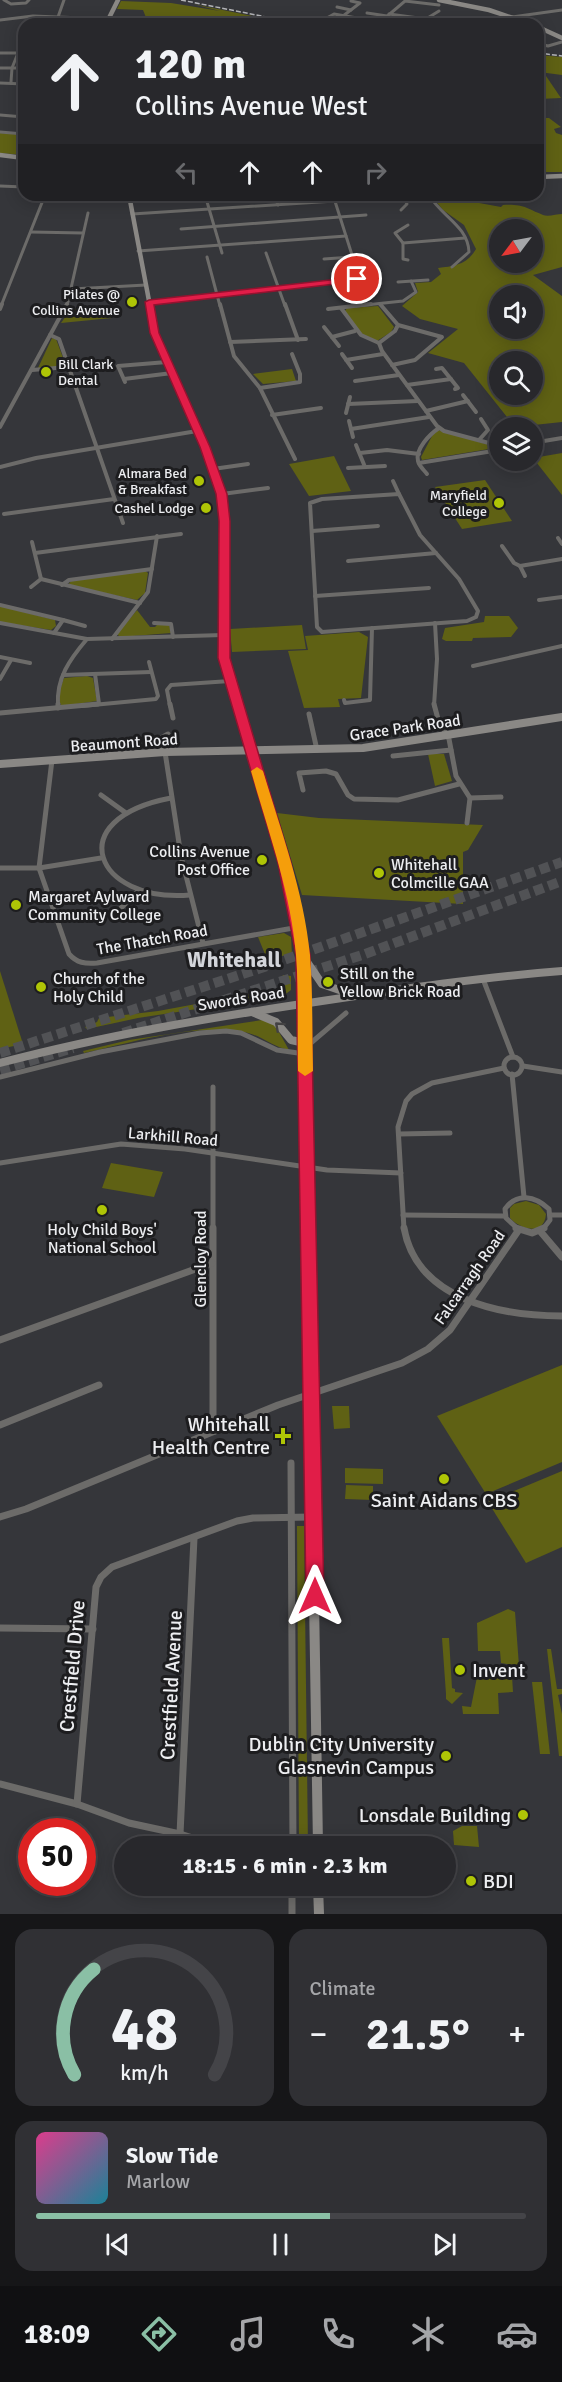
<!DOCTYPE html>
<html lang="en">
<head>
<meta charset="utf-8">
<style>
  body { margin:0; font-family:Signika,sans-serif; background:#303034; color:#f1f3f6; height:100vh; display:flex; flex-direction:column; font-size:22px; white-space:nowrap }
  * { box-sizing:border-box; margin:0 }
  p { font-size:20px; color:#a5a6a9 }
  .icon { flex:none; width:33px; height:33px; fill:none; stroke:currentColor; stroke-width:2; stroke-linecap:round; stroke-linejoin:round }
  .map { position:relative; height:1914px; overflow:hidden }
  .side { display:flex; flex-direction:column; gap:15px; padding:15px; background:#161618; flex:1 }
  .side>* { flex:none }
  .hud { position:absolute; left:18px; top:18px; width:526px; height:183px; border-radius:18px; box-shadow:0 3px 15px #0003,0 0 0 2px #444448; background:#28282c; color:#f1f3f6; overflow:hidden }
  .needle { width:39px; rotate:238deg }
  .buttons { position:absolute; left:489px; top:219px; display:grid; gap:12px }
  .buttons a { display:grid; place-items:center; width:54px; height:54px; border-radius:50%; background:#28282c; box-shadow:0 3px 15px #0003,0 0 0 2px #444448; font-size:30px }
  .speed { position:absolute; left:18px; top:1818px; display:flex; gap:12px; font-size:30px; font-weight:700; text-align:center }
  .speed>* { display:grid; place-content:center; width:78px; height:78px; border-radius:50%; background:#28282c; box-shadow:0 3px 15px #0003,0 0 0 2px #444448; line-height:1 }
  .speed .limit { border:9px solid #d22; background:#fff; color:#111 }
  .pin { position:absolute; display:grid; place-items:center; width:51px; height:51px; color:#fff; margin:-26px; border:3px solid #fff; border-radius:50%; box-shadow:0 2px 6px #0007 }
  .me { position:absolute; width:66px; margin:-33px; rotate:0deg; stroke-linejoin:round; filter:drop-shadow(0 0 4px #0008) }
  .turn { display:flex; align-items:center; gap:21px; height:126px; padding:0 18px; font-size:27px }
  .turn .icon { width:78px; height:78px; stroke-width:2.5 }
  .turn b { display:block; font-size:42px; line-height:51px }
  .lanes { display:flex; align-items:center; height:57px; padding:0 18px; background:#0003; justify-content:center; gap:30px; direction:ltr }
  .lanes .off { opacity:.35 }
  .big { font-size:45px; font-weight:700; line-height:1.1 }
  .side .card { flex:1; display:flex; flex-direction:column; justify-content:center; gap:9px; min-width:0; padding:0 21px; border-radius:18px; background:#303034 }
  .side .dial { align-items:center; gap:0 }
  .dial svg { height:156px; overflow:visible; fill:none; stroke:#444448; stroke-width:7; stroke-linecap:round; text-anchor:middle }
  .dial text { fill:#f1f3f6; stroke:none }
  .song { display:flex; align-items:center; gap:18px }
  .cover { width:72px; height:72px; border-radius:9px; background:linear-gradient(135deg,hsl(330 70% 55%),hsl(190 70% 35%)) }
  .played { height:6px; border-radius:3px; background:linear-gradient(90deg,#8abfa5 60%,#444448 60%) }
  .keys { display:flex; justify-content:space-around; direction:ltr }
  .heat { display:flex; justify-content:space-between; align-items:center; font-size:33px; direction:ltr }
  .side .tiles { flex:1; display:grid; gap:15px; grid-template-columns:1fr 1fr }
  .card:last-child { grid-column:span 2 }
  .trip { position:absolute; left:114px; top:1836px; width:342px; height:60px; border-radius:30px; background:#28282c; box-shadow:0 3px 15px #0003,0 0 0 2px #444448; font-weight:700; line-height:60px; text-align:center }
  .dock { display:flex; height:96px; justify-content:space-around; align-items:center; background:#101012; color:#a5a6a9 }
  .dock .icon { width:42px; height:42px }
  .dock .current { color:#8abfa5 }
  .dock b { font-size:27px; color:#f1f3f6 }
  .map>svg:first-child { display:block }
  .green { fill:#5f6114; fill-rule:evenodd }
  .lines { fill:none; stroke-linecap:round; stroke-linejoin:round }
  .highway-tunnel { stroke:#515255; stroke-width:10; stroke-dasharray:10 5; stroke-linecap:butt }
  .street-far3 { stroke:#6c6b69; stroke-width:3 }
  .street-far2 { stroke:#6c6b69; stroke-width:4 }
  .street-far1 { stroke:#6c6b69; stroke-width:5 }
  .street { stroke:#6c6b69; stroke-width:7 }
  .secondary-far3 { stroke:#8a8885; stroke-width:4.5 }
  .secondary-far2 { stroke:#8a8885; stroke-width:6 }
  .secondary-far1 { stroke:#8a8885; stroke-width:8 }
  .secondary { stroke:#8a8885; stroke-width:10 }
  .rail { stroke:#b4b5b8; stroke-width:1.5; stroke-dasharray:5 2; stroke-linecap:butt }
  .oneway { stroke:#434243 }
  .route { fill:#e11d48; stroke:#92132f; stroke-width:1.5 }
  .slow { fill:#f59e0b }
  .poi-dot { fill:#afc506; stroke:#1d1d1f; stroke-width:2 }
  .labels { text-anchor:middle; stroke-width:6; stroke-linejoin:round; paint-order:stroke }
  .far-poi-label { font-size:14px; fill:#edeef1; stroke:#1d1d1f; text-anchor:end }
  .street-label { font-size:16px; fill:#edeef1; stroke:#1d1d1f }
  .poi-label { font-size:16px; fill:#edeef1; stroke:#1d1d1f; text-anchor:start }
  .near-poi-label { font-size:20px; fill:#edeef1; stroke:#1d1d1f; text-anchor:end }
  .near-street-label { font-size:20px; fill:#edeef1; stroke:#1d1d1f }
  .district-label { font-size:22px; font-weight:bold; fill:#d3d5da; stroke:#1d1d1f }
</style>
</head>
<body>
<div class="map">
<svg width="562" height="1914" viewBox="0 0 562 1914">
  <rect width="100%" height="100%" fill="#35363a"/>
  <g class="green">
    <polygon points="121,1 171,3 220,11 193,4 292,24 146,24 147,20 143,10 117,9"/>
    <polygon points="538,55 562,57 562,75 539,72"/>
    <polygon points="546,76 561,98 539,99 539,77"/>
    <polygon points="539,118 549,118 561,127 554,129 556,133 562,135 562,172 539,172"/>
    <polygon points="0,133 24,135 24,155 0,153"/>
    <path d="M434 195 443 197 452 195V198L501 207 503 205C525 204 527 209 543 215 548 217 557 214 562 214V267L533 275 562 296V422L515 427 464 363 428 353 458 329 420 319 402 306 418 292 415 283 431 282 441 274 438 268C454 266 467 265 476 249L464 225 443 210 435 200 440 198ZM500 230H532V262H500ZM500 296H532V328H500ZM500 362H532V394H500Z"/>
    <polygon points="378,306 394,327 391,332 377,341 360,333 345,311 347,308"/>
    <polygon points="71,309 107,309 112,318 61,323"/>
    <polygon points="52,338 56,339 65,363 60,367 38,368"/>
    <polygon points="292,369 296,381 263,384 253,374"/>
    <polygon points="438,430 489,445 495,448 422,460 421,457 432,436"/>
    <polygon points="562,453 562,495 533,458"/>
    <polygon points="334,456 351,491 309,496 289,464"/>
    <polygon points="485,480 512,521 462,529 435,487"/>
    <polygon points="145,571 148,573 145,593 137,600 68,585 71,581"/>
    <polygon points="0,606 55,620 56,626 51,630 0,622"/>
    <polygon points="137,610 150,627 155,627 159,623 169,624 171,633 120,637 117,634"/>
    <polygon points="485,616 509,616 518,628 511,637 473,638 472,641 446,641 442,639 445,628 484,622"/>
    <polygon points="302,625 306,649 232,652 230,629"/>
    <polygon points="359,632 368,637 361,698 338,699 340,707 304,708 288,651 308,650 305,636"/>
    <path d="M87 676 93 678 97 701 62 706C56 699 61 686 64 678Z"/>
    <polygon points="428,754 444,754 452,781 435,786"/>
    <polygon points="277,813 319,818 483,825 468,850 463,852 463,904 302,895"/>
    <polygon points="284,933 291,937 292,954 267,959 258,937"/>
    <polygon points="0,971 23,1044 0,1049"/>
    <polygon points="283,975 291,976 291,990 283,996 138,1018 87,1029 85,1027 97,1022 99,1018 158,1011 278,989"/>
    <path d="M262 1020 275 1025 289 1050C272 1047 260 1034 243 1032 191 1024 134 1042 84 1053L83 1051 129 1040Z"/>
    <polygon points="111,1163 163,1172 154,1197 102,1188"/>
    <path d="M526 1201 539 1205 546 1214C544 1237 520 1229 510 1218V1208L514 1204Z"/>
    <polygon points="562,1365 562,1462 486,1494 437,1416"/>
    <polygon points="332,1406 349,1406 350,1428 334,1429"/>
    <polygon points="345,1468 383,1469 383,1484 345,1483"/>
    <polygon points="562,1471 562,1547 526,1563 488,1502"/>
    <polygon points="346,1485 373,1486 373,1500 345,1499"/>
    <polygon points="297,1526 304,1526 308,1846 299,1846"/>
    <polygon points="508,1609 515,1612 519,1666 501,1663 500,1651 478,1651 477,1623"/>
    <polygon points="442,1638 449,1638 452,1688 455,1689 455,1692 463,1693 452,1704 446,1699 446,1694"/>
    <polygon points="547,1649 551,1649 557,1689 562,1689 562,1694 558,1695 562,1714 562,1756 559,1756"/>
    <polygon points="483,1673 512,1676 513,1692 498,1693 499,1714 463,1714 462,1706 471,1707 477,1677"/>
    <polygon points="532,1682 542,1682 550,1754 540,1754"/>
    <polygon points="462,1826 477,1826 479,1847 454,1845 453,1831"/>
  </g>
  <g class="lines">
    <g class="highway-tunnel">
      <polyline points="123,1033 365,954 562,881"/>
      <polyline points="0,1053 261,968 562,862"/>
      <polyline points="0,1070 73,1048"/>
    </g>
    <g class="street-far3">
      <polyline points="4,0 11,4 26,3 29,0"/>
      <polyline points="337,7 351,10"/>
      <polyline points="367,13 387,16"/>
      <polyline points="389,14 426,19 439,11"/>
      <polyline points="343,16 360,3 351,1"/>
      <polyline points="58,17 64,0"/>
      <polyline points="512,17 562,10"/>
      <polyline points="325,19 334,14 380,22"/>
      <polyline points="0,20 33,16 108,19"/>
      <polyline points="378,24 405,1 439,5"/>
      <polyline points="540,44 548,46 562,42"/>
      <polyline points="0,53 24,53"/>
      <polyline points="0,68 24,68"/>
      <polyline points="11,82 12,68 24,38"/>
      <polyline points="0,83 24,84"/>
      <polyline points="0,115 24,117"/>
      <polyline points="0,132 24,134"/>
      <polyline points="0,186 24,187"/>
      <polyline points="205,195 222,253"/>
      <polyline points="274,195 278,205"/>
      <path d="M429 195C441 216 468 226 469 252L452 267"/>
      <polyline points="401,210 407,204 402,195"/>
      <polyline points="132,214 335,201"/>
      <polyline points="181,229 366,215"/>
      <polyline points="31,232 83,233"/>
      <polyline points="403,243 395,233 408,225"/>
      <polyline points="138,251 346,236"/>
      <polyline points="266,253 285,306"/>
      <polyline points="207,257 220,306"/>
      <polyline points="324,259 352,257"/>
      <polyline points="408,260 403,259 403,243 465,238"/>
      <polyline points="398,282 428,280"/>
      <polyline points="72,289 146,285"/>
      <polyline points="149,302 357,279 359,277 333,195"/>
      <polyline points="380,304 382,306"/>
      <polyline points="1,306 45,195"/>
      <polyline points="67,306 88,213"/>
      <polyline points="356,306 403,301 416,292 411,281"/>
    </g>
    <g class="street-far2">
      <polyline points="220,304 234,356 260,388 295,459"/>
      <polyline points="285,304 298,340"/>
      <polyline points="341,308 361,335 379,343 395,331 398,325 380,304"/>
      <polyline points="0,309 2,304"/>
      <polyline points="328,309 371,304"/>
      <polyline points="324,327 339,346"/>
      <polyline points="50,335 59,339 123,523"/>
      <polyline points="332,337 355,331"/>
      <polyline points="230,342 306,339"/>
      <polyline points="379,343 382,351 437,426 444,431 500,446"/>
      <polyline points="342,354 352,368"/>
      <polyline points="346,360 383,354"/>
      <polyline points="392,365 415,360 442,337 398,325"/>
      <polyline points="436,369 442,368 458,388 455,389"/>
      <polyline points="32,370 68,367"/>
      <polyline points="124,379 172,373"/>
      <polyline points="355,381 399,375"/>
      <polyline points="125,382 118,366 167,362"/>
      <polyline points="407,385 451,379"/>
      <polyline points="260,388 300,382 300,374 292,354"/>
      <polyline points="463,395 476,412"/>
      <polyline points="348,404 418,401"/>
      <polyline points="426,411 468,401"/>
      <polyline points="346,413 350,397"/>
      <polyline points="272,415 321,408"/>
      <polyline points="349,421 353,437"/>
      <polyline points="0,427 67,304"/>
      <polyline points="351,429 429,417"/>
      <polyline points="479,440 488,430 481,419"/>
      <polyline points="532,443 562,438"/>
      <polyline points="356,445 365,467"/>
      <polyline points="360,453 387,450 419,454"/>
      <polyline points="419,463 493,451 500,447"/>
      <polyline points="0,467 36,458 197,431"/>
      <polyline points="348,468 385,466"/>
      <polyline points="213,469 248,464"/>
      <path d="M427 474C424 470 419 466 418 461 415 449 430 434 439 428"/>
      <polyline points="393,481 399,494"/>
      <polyline points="222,494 268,488"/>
      <polygon points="399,494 420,535 459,579 478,611 476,617 467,621 322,632 317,627 310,503 322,499"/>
      <polyline points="4,514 114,499"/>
      <polyline points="312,531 378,526"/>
      <polyline points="558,538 562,544"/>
      <polyline points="32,542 41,579"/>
      <polyline points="502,546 514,563 520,566 562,559"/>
      <polyline points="35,553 181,534"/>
      <polyline points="348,561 436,553"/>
      <polyline points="520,566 525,576"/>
      <polyline points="41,579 140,603"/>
      <polyline points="62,585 69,580 152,569"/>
      <polyline points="31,587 41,579"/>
      <polyline points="315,596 429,588"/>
      <polyline points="539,600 562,597"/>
      <polyline points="0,605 63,620 54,633"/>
      <polyline points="63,620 85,626"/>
      <polyline points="0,623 87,639 223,635"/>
      <polyline points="154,623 171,624 173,637"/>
      <polyline points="112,639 148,592 157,536"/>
      <polyline points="0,657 30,663"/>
      <polyline points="473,666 562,646"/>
      <polyline points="95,674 99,704"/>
      <polyline points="63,675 151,672"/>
      <polyline points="0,679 11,660"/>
      <polyline points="344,700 345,703 370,700 372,628"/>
      <path d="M58 706C56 678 70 659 87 639"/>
      <polyline points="82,706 156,699 158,696 149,662"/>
      <polyline points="170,706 167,690 171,685 230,681"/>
      <polyline points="434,706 437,659 435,623"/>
    </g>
    <g class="street-far1">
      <polyline points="58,704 58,708"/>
      <polyline points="170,704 173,718"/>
      <polyline points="434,704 438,719 449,739 456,776 470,798 467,823"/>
      <polyline points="0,713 98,704"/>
      <polyline points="309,714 317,750"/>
      <polyline points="162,752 161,738 168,734"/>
      <polyline points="165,752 181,856 203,943"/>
      <polyline points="393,756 451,750"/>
      <path d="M52 760 39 868 69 954C77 963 85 964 97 963L299 927"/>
      <polyline points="303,790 299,773 326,771 336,774 348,795 354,799 398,800 459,784"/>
      <polyline points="101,795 126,813"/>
      <path d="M171 798C60 819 95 903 190 895"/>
      <polyline points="470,798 501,797"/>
      <polyline points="0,868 39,868 101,858"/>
      <polyline points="116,913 139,890"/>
      <polyline points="483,979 513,1057"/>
      <polyline points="305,1043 312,1042 346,1013"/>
      <circle cx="513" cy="1066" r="9"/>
      <polyline points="523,1066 562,1072"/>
      <polyline points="512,1074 524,1197"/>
      <polyline points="0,1077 100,1052 200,1033 226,1031 241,1033 277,1050 305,1054"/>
      <polyline points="213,1087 213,1229"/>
      <polyline points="399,1134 450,1133"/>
      <polyline points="0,1163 121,1144 185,1149 327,1170 401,1173"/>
      <polyline points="403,1215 504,1216"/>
      <polyline points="550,1215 562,1215"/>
      <polyline points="404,1229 398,1127 406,1101 412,1094 432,1083 504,1068"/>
      <path d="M518 1229 506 1218 505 1209C517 1192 535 1196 549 1209L550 1220 543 1229"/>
    </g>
    <g class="street">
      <polyline points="213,1228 213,1426 215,1431"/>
      <path d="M404 1228C417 1300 501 1316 562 1316"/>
      <polyline points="516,1228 532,1233 544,1228"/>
      <polyline points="540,1231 562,1257"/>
      <polyline points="0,1340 212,1263"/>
      <polyline points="0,1425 99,1385"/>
      <polyline points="291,1463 293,1846"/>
      <polyline points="0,1517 26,1509 278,1405 402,1363 428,1349 450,1330 518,1231"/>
      <polyline points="0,1628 93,1629"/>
      <polyline points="0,1784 77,1804 129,1823 180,1834 218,1846"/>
      <polyline points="77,1804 96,1587 101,1577 112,1567 237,1521 253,1518 312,1517"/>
      <polyline points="180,1834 194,1538"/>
      <polyline points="292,1886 292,1914"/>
    </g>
    <g class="secondary-far3">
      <polyline points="439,0 489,10 531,24"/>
      <polyline points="106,24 118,0"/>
      <polyline points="538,27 562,38"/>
      <polyline points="0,155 24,158"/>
      <polyline points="538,177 562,176"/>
      <polyline points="129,195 150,306"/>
    </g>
    <polyline class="secondary-far2" points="150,304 155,333 205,447 222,494 225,521 224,658 238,706"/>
    <g class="secondary-far1">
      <polyline points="238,704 284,863 303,955 308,1229"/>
      <polyline points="0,764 165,752 363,748 562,717"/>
      <polyline points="305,959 322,984 351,994"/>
      <polyline points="252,1012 276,1022 291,1040 305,1043"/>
      <path d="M0 1063C106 1035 214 1017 322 1001 402 989 482 977 562 971"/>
    </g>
    <g class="secondary">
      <polyline points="308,1228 318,1846"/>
      <polyline points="318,1886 319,1914"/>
    </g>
    <g class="rail">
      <polyline points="181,0 301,24"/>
      <polyline points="538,53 562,56"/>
    </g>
  </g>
  <defs><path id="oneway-chevron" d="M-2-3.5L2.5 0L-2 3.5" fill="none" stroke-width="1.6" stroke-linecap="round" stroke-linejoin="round" transform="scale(1.5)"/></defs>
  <use class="oneway" href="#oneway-chevron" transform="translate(279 1026) rotate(-138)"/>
  <polygon class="route" points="357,277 361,278 361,281 154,305 159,333 210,447 227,494 230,521 230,658 291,863 310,955 324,1596 321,1602 315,1604 309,1602 306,1596 296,955 278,863 218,658 219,521 216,494 200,447 150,333 145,302 149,300"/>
  <path class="slow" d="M257 767 263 771C281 831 304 892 310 955 313 993 312 1032 313 1071L305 1076 298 1071C297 1032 299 993 296 955 291 893 268 831 251 771Z"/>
  <g class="poi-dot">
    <circle cx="132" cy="302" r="6"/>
    <circle cx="46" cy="372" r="6"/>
    <circle cx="199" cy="481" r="6"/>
    <circle cx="499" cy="503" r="6"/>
    <circle cx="206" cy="508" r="6"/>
    <circle cx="262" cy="860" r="6"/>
    <circle cx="379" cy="873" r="6"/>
    <circle cx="16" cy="905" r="6"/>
    <circle cx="328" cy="982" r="6"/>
    <circle cx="41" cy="987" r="6"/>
    <circle cx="102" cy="1210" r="6"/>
    <path d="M280 1427h6v6h6v6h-6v6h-6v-6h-6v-6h6z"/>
    <circle cx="444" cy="1479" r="6"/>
    <circle cx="460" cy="1670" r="6"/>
    <circle cx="446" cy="1756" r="6"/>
    <circle cx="523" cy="1815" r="6"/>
    <circle cx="471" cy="1881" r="6"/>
  </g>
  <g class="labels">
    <g class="far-poi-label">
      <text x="120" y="299">Pilates @<tspan x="120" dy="16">Collins Avenue</tspan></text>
      <text x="58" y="369" text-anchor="start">Bill Clark<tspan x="58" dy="16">Dental</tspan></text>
      <text x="187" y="478">Almara Bed<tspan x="187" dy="16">&amp; Breakfast</tspan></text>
      <text x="487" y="500">Maryfield<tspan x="487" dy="16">College</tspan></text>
      <text x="194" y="513">Cashel Lodge</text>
    </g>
    <g class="street-label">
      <text transform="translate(405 727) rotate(-8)" y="6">Grace Park Road</text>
      <text transform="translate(124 742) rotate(-4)" y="6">Beaumont Road</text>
      <text transform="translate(152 939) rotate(-10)" y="6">The Thatch Road</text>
      <text transform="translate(241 998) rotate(-9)" y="6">Swords Road</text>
      <text transform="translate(173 1136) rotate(5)" y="6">Larkhill Road</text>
      <text transform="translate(200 1259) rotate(-90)" y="6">Glencloy Road</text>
      <text transform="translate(469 1277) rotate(-55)" y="6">Falcarragh Road</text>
    </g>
    <g class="poi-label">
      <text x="250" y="857" text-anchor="end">Collins Avenue<tspan x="250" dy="18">Post Office</tspan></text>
      <text x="391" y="870">Whitehall<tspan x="391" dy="18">Colmcille GAA</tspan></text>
      <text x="28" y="902">Margaret Aylward<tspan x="28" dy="18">Community College</tspan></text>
      <text x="340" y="979">Still on the<tspan x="340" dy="18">Yellow Brick Road</tspan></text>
      <text x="53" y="984">Church of the<tspan x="53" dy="18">Holy Child</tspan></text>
      <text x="102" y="1235" text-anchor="middle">Holy Child Boys'<tspan x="102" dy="18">National School</tspan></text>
    </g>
    <g class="near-poi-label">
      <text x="270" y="1431">Whitehall<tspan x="270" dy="23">Health Centre</tspan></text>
      <text x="444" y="1507" text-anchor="middle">Saint Aidans CBS</text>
      <text x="472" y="1677" text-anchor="start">Invent</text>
      <text x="434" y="1751">Dublin City University<tspan x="434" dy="23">Glasnevin Campus</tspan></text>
      <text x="511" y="1822">Lonsdale Building</text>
      <text x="483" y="1888" text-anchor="start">BDI</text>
    </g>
    <g class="near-street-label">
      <text transform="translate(72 1666) rotate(-85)" y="7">Crestfield Drive</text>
      <text transform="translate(171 1685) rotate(-87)" y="7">Crestfield Avenue</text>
    </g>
    <g class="district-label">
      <text x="234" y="967">Whitehall</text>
    </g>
  </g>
</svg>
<div class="buttons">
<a><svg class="needle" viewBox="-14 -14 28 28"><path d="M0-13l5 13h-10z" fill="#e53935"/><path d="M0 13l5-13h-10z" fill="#a5a6a9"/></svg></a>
<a><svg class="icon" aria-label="sound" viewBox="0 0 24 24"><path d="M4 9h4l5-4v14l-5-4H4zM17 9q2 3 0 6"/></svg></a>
<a><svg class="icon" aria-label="search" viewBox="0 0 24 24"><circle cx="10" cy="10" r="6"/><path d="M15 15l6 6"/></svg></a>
<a><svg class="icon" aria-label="layers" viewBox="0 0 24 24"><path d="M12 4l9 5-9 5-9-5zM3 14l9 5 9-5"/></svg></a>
</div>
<div class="speed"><div class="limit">50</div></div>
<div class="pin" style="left:357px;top:279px;background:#d93025"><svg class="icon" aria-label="arrive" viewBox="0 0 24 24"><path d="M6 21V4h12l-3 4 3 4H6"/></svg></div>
<svg class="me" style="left:315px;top:1596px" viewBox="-20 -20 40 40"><path d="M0-17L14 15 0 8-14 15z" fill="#e11d48" stroke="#fff" stroke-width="4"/></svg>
<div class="trip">18:15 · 6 min · 2.3 km</div>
<div class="hud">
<div class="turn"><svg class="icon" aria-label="ahead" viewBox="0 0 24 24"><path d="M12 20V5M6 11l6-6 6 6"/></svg><div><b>120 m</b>Collins Avenue West</div></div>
<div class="lanes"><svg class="icon off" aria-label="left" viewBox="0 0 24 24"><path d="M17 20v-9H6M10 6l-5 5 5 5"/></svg><svg class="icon" aria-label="ahead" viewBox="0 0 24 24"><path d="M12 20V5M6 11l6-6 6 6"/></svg><svg class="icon" aria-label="ahead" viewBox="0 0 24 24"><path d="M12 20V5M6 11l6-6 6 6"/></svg><svg class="icon off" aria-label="right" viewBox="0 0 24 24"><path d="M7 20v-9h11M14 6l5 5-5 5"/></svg></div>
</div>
</div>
<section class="side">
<div class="tiles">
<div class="card dial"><svg viewBox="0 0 100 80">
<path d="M14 69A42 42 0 1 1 86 69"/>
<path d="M14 69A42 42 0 0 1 24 15" stroke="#8abfa5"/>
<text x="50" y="56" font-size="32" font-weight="700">48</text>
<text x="50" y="72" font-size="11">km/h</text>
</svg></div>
<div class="card"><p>Climate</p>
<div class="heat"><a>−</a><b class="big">21.5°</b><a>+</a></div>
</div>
<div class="card">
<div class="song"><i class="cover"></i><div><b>Slow Tide</b><p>Marlow</p></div></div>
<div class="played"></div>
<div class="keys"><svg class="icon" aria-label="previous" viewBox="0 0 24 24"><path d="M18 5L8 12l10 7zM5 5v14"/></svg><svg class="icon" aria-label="pause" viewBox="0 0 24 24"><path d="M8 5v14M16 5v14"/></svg><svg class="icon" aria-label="next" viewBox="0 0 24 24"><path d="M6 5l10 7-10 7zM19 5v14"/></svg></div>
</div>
</div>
</section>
<nav class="dock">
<b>18:09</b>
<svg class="icon current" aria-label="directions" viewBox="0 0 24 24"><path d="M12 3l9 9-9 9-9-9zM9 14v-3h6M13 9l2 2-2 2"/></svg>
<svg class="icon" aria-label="music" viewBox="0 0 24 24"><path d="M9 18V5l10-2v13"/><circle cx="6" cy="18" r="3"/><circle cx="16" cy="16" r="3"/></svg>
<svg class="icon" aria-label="phone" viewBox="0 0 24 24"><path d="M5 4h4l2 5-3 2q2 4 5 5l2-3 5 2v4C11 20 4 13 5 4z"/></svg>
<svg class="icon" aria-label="climate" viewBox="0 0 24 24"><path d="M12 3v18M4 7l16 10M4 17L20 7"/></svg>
<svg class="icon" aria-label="car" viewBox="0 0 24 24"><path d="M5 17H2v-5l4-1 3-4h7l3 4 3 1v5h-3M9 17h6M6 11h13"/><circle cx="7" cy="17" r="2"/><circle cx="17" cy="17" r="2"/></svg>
</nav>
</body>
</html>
